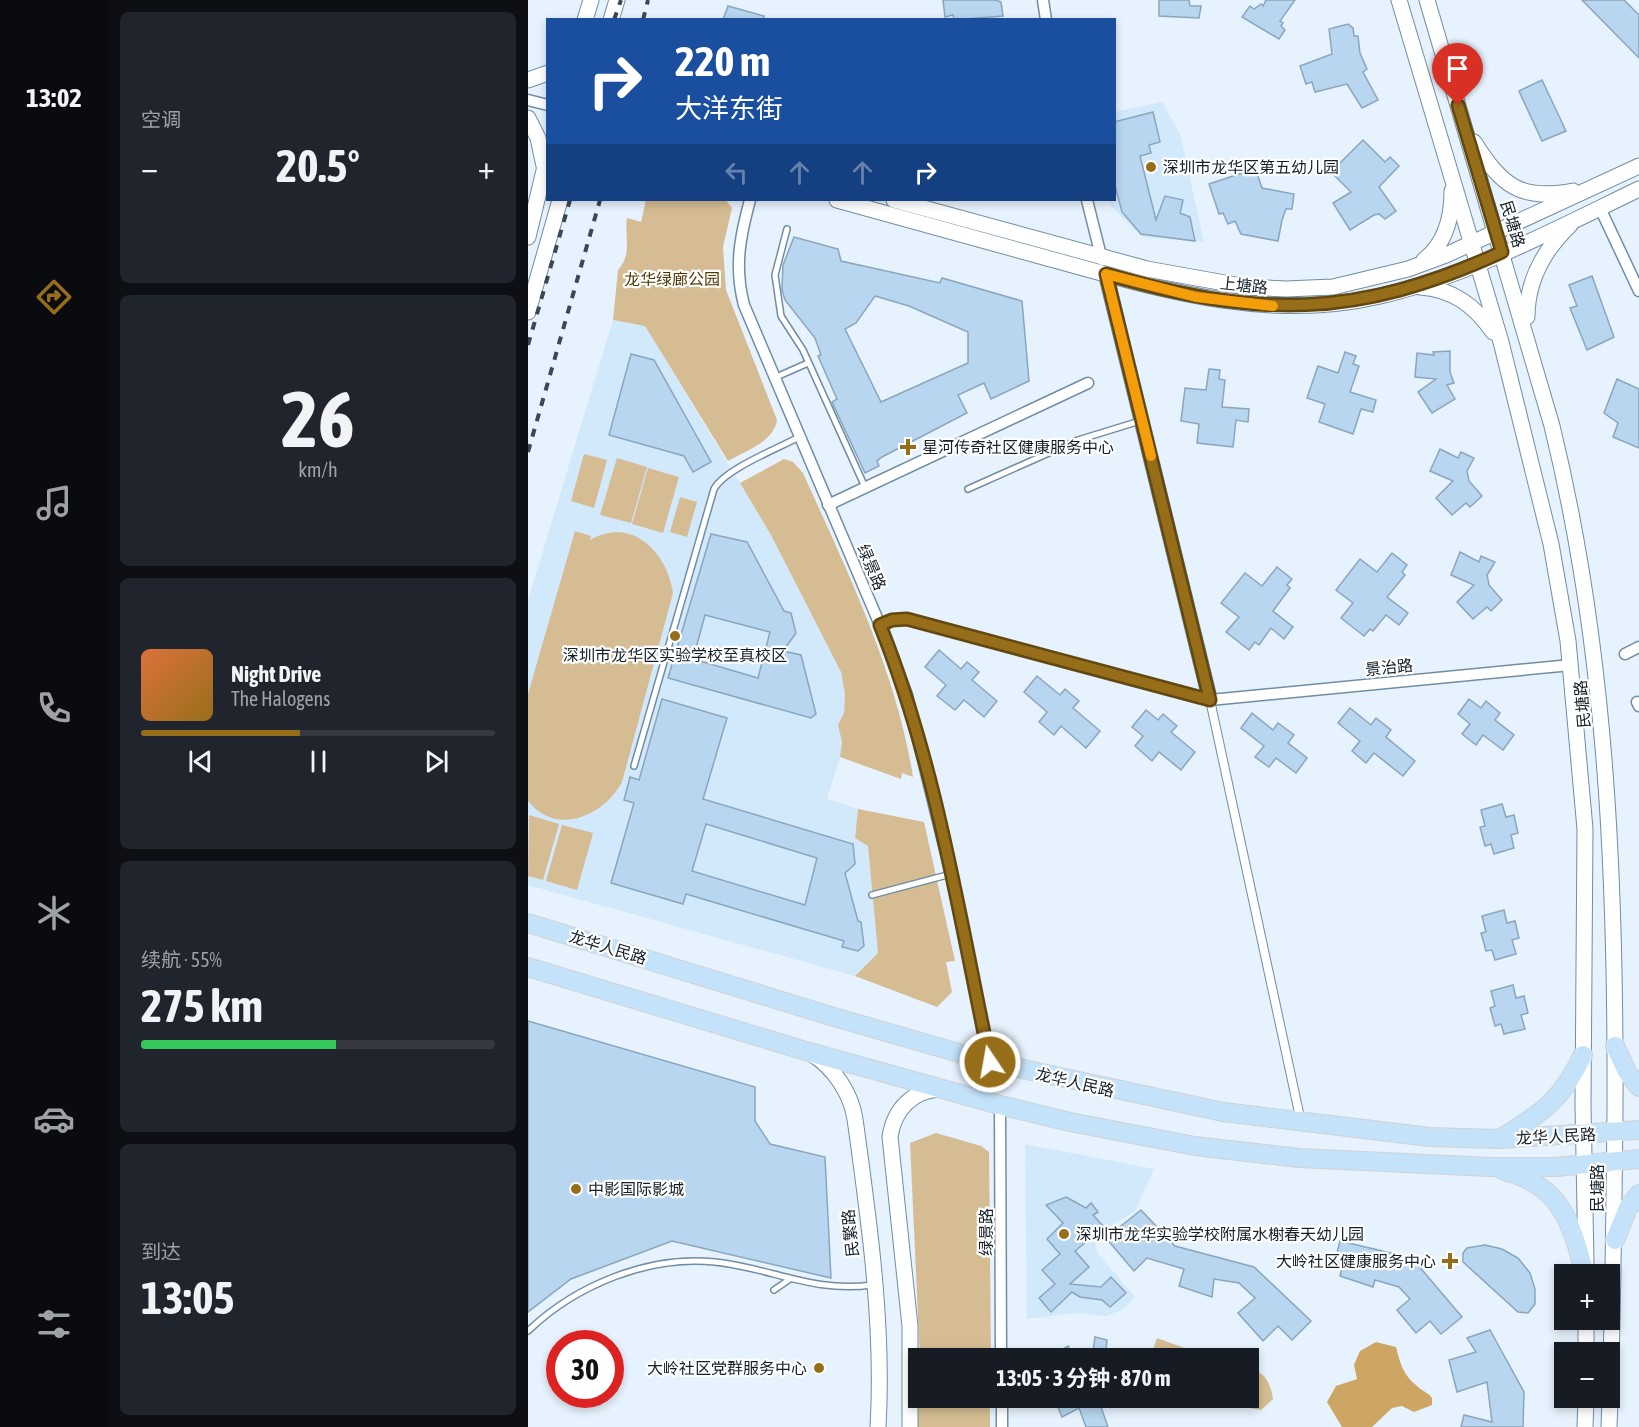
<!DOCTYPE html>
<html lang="zh">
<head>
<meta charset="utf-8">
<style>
  body { margin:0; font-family:"Asap Condensed","Noto Sans SC",sans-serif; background:#20242c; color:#f1f3f6; height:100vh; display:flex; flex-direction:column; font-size:22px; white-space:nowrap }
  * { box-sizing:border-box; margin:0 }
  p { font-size:20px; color:#9ea1a6 }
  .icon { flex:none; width:33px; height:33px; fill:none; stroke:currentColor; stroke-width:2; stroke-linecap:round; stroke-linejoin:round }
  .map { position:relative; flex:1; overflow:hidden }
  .side { display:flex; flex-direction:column; gap:12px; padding:12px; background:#0d0f14; width:420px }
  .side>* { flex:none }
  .guide { position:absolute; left:18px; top:18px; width:570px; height:183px; border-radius:0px; box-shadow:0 3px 9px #0003; background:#1a4fa0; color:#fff; overflow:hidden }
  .fabs { position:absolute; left:1026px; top:1264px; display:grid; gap:12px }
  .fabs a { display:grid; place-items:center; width:66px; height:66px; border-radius:0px; background:#171b24; box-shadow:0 3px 9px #0003; font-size:30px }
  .speed { position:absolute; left:18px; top:1330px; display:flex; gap:12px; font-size:30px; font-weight:700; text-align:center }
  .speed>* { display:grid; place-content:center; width:78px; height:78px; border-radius:50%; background:#171b24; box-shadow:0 3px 9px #0003; line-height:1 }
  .speed .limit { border:9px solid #d22; background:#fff; color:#111 }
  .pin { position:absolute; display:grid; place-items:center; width:51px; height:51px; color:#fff; margin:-62px -26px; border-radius:50% 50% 50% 0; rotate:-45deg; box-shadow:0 0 6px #0007 }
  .pin .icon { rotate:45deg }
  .me { position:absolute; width:66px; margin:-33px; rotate:348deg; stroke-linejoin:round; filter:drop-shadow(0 0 4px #0008) }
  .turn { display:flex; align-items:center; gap:21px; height:126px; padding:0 30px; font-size:27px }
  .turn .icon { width:78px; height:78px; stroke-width:2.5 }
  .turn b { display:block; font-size:42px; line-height:51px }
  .lanes { display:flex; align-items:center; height:57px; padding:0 30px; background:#0003; justify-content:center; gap:30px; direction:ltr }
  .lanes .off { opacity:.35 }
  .big { font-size:45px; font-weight:700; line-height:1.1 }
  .side .tile { flex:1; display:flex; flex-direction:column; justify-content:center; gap:9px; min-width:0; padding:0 21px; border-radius:9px; background:#20242c }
  .side .dial { align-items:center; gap:0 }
  .dial b { font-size:78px; line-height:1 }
  .song { display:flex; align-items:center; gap:18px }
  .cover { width:72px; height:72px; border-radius:9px; background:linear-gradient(135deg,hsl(20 70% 55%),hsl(40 70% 35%)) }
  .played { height:6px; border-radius:3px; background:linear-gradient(90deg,#966d19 45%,#363941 45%) }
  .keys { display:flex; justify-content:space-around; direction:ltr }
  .heat { display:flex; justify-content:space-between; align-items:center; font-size:33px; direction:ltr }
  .charge { height:9px; border-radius:4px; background:linear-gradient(90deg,#34c759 55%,#363941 0) }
  .trip { position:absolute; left:380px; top:1348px; width:351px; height:60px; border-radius:0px; background:#171b24; box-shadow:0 3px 9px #0003; font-weight:700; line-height:60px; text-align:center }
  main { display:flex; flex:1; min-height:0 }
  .dock { display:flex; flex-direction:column; width:108px; justify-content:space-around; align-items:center; background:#090b0e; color:#9ea1a6 }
  .dock .icon { width:42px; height:42px }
  .dock .selected { color:#966d19 }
  .dock b { font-size:27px; color:#f1f3f6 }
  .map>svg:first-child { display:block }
  .built { fill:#d2e8fb }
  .green { fill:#d5bc93 }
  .water { fill:#cea663 }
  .building { fill:#b8d6ef; stroke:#8aa6be; stroke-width:1.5; fill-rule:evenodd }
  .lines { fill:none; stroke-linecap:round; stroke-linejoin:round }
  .service-casing { stroke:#718da4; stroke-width:8 }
  .pedestrian-casing { stroke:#718da4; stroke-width:10 }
  .minor-casing { stroke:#718da4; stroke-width:13 }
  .tertiary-casing { stroke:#718da4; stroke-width:16 }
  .secondary-casing { stroke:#718da4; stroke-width:17 }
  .primary-casing { stroke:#d0d2d4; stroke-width:20 }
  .service { stroke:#fff; stroke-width:5 }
  .pedestrian { stroke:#fff; stroke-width:8 }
  .minor { stroke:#fff; stroke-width:10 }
  .tertiary { stroke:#fff; stroke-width:14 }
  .secondary { stroke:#fff; stroke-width:15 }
  .primary { stroke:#c4e3fb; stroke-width:18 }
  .rail { stroke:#3c4751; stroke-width:4; stroke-dasharray:8 8; stroke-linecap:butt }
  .route-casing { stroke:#624710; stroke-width:15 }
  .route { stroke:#966d19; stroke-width:10 }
  .slow { stroke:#f59e0b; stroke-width:10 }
  .poi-dot { fill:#966d19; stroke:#fefefe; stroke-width:2 }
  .labels { text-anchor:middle; stroke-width:4.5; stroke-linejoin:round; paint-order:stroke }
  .poi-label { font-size:16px; fill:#141f28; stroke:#fefefe; text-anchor:start }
  .street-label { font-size:16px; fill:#141f28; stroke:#fefefe }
  .park-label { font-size:16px; fill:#523700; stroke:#fefefe }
</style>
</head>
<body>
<main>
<nav class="dock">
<b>13:02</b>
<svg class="icon selected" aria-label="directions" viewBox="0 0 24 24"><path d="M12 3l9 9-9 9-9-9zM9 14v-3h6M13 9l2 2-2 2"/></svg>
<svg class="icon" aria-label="music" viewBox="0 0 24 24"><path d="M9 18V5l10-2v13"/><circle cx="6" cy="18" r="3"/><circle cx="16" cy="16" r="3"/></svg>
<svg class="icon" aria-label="phone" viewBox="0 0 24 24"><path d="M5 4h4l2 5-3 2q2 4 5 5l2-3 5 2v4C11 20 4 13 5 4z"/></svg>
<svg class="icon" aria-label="climate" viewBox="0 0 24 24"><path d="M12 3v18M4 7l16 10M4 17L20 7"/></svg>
<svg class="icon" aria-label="car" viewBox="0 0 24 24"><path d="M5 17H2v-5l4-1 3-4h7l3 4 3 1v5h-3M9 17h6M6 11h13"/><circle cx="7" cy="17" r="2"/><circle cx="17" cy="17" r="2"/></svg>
<svg class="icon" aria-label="filters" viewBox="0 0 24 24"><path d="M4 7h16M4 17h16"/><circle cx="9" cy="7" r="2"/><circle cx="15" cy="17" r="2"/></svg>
</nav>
<section class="side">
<div class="tile"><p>空调</p>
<div class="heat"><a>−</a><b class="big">20.5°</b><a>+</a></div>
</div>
<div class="tile dial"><b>26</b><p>km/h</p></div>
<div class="tile">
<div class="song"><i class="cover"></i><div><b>Night Drive</b><p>The Halogens</p></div></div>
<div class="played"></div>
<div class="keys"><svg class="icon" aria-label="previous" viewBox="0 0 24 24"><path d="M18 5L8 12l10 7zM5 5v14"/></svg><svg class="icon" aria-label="pause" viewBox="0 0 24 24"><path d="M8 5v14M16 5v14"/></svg><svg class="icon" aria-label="next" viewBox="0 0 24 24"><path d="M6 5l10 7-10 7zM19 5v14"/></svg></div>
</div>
<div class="tile"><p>续航 · 55%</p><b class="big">275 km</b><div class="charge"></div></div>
<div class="tile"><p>到达</p><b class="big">13:05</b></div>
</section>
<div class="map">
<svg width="1111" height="1427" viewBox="0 0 1111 1427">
  <rect width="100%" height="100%" fill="#e6f2fd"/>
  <g class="built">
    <polygon points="634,102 652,134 676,242 614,237 583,206 582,200 586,200 587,112"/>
    <polygon points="85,320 117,326 243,535 313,672 317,694 316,713 310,725 314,742 312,757 299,799 330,809 327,838 340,845 350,953 327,976 0,885 0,600"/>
    <polygon points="497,1144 626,1169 607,1211 583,1226 566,1241 570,1254 607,1297 595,1309 579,1316 548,1313 499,1319"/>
  </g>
  <g class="green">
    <path d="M118 200H198L204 208 195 247 198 290 249 420C246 442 217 451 200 461L117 326 85 320 90 270C105 254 96 237 99 218L113 222Z"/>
    <polygon points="56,454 79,460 66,508 43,501"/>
    <polygon points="89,458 119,467 103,523 72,515"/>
    <path d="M256 459 265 462 275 473C319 571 368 670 385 777L374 773 373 779 312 757 314 742 310 725 316 713 317 694 313 672 243 535 212 483Z"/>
    <polygon points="120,468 151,477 135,533 104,524"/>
    <polygon points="152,497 169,502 159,537 142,532"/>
    <path d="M47 531 63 536 62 540C104 516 139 552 145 593L94 782C76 816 28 837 0 801V694Z"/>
    <polygon points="330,809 396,822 427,961 418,962 424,992 409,1007 327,976 350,953 340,846 327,838"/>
    <polygon points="1,815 31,824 15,880 0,876"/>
    <polygon points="34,825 65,833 49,890 18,881"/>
    <polygon points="408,1133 453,1146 461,1152 463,1359 392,1359 382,1143"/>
    <polygon points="629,1338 686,1359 622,1359"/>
    <path d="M720 1370C737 1370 743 1384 745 1399L733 1410 716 1407 704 1399 720 1398Z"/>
    <polygon points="390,1398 462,1398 462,1427 388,1427"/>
  </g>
  <path class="water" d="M848 1342 868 1347C872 1363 875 1375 889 1386 894 1391 900 1392 904 1398V1405L886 1412 874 1406 864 1408 844 1427H814L799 1402 808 1386 829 1379 826 1365 832 1351Z"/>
  <g class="building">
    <polygon points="415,0 468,0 473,2 475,16 426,20 425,15 417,17"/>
    <polygon points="631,0 661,0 662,6 673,6 671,18 631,16"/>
    <polygon points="738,0 767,0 752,21 755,23 753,26 757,30 751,39 714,17 722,6 726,9 733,4 735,6"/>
    <polygon points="1054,0 1096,0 1111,15 1111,58"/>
    <polygon points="200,6 236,16 235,20 195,20"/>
    <polygon points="820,24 825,28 826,36 830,36 832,53 839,69 835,72 850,100 834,108 819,84 787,92 784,82 778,84 772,66 804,54 801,29"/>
    <polygon points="1014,80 1038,131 1014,141 991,91"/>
    <polygon points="625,112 632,142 621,145 623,153 612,156 628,220 637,196 655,200 652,213 662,217 667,241 613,234 594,212 586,182 586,122"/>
    <polygon points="835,140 857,162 862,157 871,166 851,187 868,211 857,219 851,214 846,215 822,230 805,203 823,192 803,172"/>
    <polygon points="724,159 734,188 766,194 764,209 758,209 754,220 750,241 713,234 707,221 700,224 695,213 691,214 681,184 714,173 710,164"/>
    <path d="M266 237 310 249 313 261 412 283 414 278 494 301 501 381 463 399 456 383 430 395 439 413 354 457 349 461 351 466 337 473 304 402 309 399 290 356 293 355 287 338 257 300 254 290 255 265ZM347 296 381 306 440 332V363L353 402 317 329 328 323Z"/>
    <polygon points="1064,276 1086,337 1059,350 1042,308 1049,306 1041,285"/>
    <polygon points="922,351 922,372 926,383 919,385 927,399 904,413 890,392 908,379 887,377 889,353 906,355 905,352"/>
    <polygon points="817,352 828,356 825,364 831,366 822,392 848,400 845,412 833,409 825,434 791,422 797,404 779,398 790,366 810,373"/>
    <polygon points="103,354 126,360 183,462 165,472 156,456 81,435"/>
    <polygon points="681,369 692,370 691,379 697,380 694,407 721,409 720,422 708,420 705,447 669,443 671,424 653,421 657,388 678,390"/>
    <polygon points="1089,379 1111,389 1111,448 1085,437 1090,423 1076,413"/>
    <polygon points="912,449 930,458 933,452 946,458 939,471 941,481 954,496 942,507 938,503 924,515 908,498 925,481 902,471"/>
    <path d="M183 534 219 542 256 611 263 613 268 633 255 651 273 655 288 714 283 718 140 678ZM177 615 242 632 230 678 165 659Z"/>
    <polygon points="932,552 951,562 953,556 967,562 959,575 961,585 974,600 963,611 959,607 945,619 929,602 946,585 923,575"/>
    <polygon points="864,553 879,565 874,572 877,575 859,597 880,613 871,625 858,615 845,631 842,629 836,636 813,618 825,603 808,590 832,559 849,572"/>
    <polygon points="749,567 764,579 759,585 762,588 745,611 765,627 756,639 743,628 731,645 727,642 721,650 698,632 711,617 693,603 717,573 734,586"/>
    <polygon points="411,650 433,669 439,662 451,672 444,680 469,701 456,717 436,700 427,710 409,696 418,685 397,667"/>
    <polygon points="509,676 532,695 537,689 551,701 545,708 572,731 558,748 533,726 526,735 511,722 519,712 496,692"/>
    <path d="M134 699 199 718 175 799 325 844 327 864 317 873 330 921 333 922 336 946 330 951 314 947 316 941 158 894 155 904 83 883 106 803 96 800 102 777 111 780ZM178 824 289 858 277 905 164 871Z"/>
    <polygon points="941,699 953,708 958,701 972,713 967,720 986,735 975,750 955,735 948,745 934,734 942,724 930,714"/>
    <polygon points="822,708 843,725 848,718 863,730 858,737 887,761 875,776 846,753 838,763 824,751 832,741 810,723"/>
    <polygon points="618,710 630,720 635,714 649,726 643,732 667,752 653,770 631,752 624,761 607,746 615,736 604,727"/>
    <polygon points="724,713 745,730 750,723 766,735 760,743 779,758 768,773 748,758 741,767 727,757 736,746 713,728"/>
    <polygon points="974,804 978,817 986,815 990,833 983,835 986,848 966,854 963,844 957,846 952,827 957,826 953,810"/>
    <polygon points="976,910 979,923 987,921 991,938 984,940 988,954 967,960 964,950 958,951 953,933 958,932 954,916"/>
    <polygon points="985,985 988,998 996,996 1000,1013 993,1015 997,1029 976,1034 973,1024 967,1026 962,1008 967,1006 963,991"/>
    <polygon points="0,1021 227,1087 227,1121 242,1144 297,1157 303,1278 144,1241 43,1279 0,1312"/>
    <polygon points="538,1197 558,1208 563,1203 570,1212 565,1215 576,1227 547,1251 561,1267 542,1284 573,1287 583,1277 598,1293 582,1307 574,1300 552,1297 544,1292 523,1312 511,1298 527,1284 514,1270 532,1254 519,1239 535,1223 518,1205"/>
    <polygon points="613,1210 647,1246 726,1267 783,1321 764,1340 750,1326 735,1341 710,1313 727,1298 711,1283 686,1279 684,1297 651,1286 656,1269 619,1258 606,1271 578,1238"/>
    <polygon points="812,1241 884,1258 934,1317 913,1334 902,1321 888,1333 869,1310 882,1299 871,1287 847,1280 845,1287 812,1276 814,1268 806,1265"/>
    <polygon points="957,1245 974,1249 990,1258 1002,1273 1007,1289 1007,1304 1000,1313 990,1312 935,1262 935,1253 939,1248"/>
    <polygon points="962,1330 996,1392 995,1427 933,1427 936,1415 964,1422 959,1382 929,1392 921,1360 948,1352 939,1338"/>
    <polygon points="567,1337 579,1340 577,1359 564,1359"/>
    <polygon points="540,1346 548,1359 518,1359"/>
    <polygon points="526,1398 573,1398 573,1407 580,1427 558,1427 551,1408 534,1417"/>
  </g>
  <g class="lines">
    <g class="service-casing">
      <g id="service">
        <polyline points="259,229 247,275 253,316 275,350 337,487"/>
        <polyline points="246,378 280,363"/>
        <polyline points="440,489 550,440 612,421"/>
        <path d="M106 766 186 489C197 469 249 449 271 437"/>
        <polyline points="344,895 423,874"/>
        <polyline points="246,1290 262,1279"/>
        <path d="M0 1331C48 1285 121 1255 187 1262 244 1268 284 1293 344 1285"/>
      </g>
    </g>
    <g class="pedestrian-casing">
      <polyline id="pedestrian" points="682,700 773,1122"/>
    </g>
    <g class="minor-casing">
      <g id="minor">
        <polyline points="515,0 518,20"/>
        <polyline points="0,100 20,105"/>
        <path d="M222 200C212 237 206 267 216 305L352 625 379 695 423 874 462 1062"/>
        <polyline points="559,200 574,260"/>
        <polyline points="1072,208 1111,291"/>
        <polyline points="300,505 560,383"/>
        <polyline points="352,625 364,620 379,619 682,700 1043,665"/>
        <polyline points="1097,654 1111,647"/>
        <polyline points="1109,702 1111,706"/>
        <polyline points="472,1105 473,1359"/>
        <polyline points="474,1398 474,1427"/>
      </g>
    </g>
    <g class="tertiary-casing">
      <polyline id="tertiary" points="578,275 682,700"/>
    </g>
    <g class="secondary-casing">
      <g id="secondary">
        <polyline points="871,0 973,342 1023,544 1040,641 1057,829 1055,1104 1058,1264"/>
        <path d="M899 0 1024 426C1079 651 1088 878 1087 1109 1086 1215 1085 1321 1081 1427"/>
        <polyline points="57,20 63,0"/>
        <polyline points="83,20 89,0"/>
        <polyline points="0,80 20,73"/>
        <polyline points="0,118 10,138 16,166"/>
        <path d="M946 142C974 186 992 201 1045 191"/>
        <path d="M309 200C379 220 449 239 519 258 628 288 738 323 852 296 942 275 1028 229 1111 189"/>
        <polyline points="366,200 619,269 719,287 758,289 805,287 880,269 918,255 1111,166"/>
        <polyline points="0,237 20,154"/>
        <path d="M896 260C918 243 924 217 924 191"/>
        <path d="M892 287C925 289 947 306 965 332"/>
        <polyline points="0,312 32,200"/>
        <path d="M999 317C999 281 1016 250 1042 225"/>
        <path d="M284 1054C306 1068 323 1093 327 1119 341 1220 356 1325 350 1427"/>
        <polyline points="1058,1353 1058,1320"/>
        <path d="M382 1427V1326L362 1137C366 1109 385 1090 413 1089"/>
        <polyline points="1057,1427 1058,1398"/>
      </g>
    </g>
    <g class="primary-casing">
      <g id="primary">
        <polyline points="0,923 306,1017 462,1062 695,1112 902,1137 971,1139 1111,1130"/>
        <polyline points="0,967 281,1052 472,1105 542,1122 667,1146 771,1158 963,1167 1028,1167 1111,1159"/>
        <polyline points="1087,1046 1099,1072 1111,1087"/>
        <path d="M975 1137C1017 1111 1033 1100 1055 1055"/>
        <path d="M976 1171C1034 1185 1044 1225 1057 1275"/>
        <polyline points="1087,1240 1100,1208 1111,1194"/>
      </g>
    </g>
    <use href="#service" class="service"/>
    <use href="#pedestrian" class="pedestrian"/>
    <use href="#minor" class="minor"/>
    <use href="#tertiary" class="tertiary"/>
    <use href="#secondary" class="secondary"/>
    <use href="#primary" class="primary"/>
    <g class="rail">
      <polyline points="86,20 93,0"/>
      <polyline points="115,20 120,0"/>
      <polyline points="0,345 42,200"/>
      <polyline points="0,452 72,200"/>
    </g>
  </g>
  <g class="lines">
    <g class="route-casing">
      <path id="route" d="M462 1062C431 915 408 764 352 625L364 620 379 619 682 700 578 274C730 318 828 319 974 252L930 105"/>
    </g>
    <use href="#route" class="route"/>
    <polyline class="slow" points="623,456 578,274 668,297 745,306"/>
  </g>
  <g class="poi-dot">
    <circle cx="623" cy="167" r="6"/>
    <path d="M377 438h6v6h6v6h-6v6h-6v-6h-6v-6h6z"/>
    <circle cx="147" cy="636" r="6"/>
    <circle cx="48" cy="1189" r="6"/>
    <circle cx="536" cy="1234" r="6"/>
    <path d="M919 1252h6v6h6v6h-6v6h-6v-6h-6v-6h6z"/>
    <circle cx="291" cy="1368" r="6"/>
  </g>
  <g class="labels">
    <g class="poi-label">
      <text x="635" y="173">深圳市龙华区第五幼儿园</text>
      <text x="394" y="453">星河传奇社区健康服务中心</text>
      <text x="147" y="661" text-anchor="middle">深圳市龙华区实验学校至真校区</text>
      <text x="60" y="1195">中影国际影城</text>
      <text x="548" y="1240">深圳市龙华实验学校附属水榭春天幼儿园</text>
      <text x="908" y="1267" text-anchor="end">大岭社区健康服务中心</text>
      <text x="279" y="1374" text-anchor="end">大岭社区党群服务中心</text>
    </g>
    <g class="street-label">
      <text transform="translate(985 224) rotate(73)" y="6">民塘路</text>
      <text transform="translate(716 285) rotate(6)" y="6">上塘路</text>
      <text transform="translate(344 567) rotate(67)" y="6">绿景路</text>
      <text transform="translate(861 667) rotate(-6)" y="6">景治路</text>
      <text transform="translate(1054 704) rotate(-95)" y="6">民塘路</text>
      <text transform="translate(80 947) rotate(17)" y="6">龙华人民路</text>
      <text transform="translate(547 1082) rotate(13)" y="6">龙华人民路</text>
      <text transform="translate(1028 1136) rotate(-3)" y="6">龙华人民路</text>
      <text transform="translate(1069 1188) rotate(-90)" y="6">民塘路</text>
      <text transform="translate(458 1232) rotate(-90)" y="6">绿景路</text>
      <text transform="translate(322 1233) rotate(-96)" y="6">民繁路</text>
    </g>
    <g class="park-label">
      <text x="144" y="285">龙华绿廊公园</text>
    </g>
  </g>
</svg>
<div class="fabs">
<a>+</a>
<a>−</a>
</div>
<div class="speed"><div class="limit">30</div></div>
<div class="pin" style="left:930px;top:105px;background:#d93025"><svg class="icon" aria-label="arrive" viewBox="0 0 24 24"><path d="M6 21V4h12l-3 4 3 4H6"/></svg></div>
<svg class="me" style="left:462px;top:1062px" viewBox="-20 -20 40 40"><circle r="17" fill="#966d19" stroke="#fff" stroke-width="3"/><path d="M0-11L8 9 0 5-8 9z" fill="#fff"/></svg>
<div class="trip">13:05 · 3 分钟 · 870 m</div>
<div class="guide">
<div class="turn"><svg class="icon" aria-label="right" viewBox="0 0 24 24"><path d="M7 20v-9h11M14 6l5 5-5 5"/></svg><div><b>220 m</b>大洋东街</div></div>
<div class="lanes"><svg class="icon off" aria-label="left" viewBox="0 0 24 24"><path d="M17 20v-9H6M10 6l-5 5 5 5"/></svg><svg class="icon off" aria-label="ahead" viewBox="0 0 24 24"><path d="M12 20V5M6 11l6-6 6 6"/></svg><svg class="icon off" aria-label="ahead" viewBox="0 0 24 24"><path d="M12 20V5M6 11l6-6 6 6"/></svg><svg class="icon" aria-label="right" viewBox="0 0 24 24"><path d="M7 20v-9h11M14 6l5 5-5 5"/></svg></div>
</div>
</div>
</main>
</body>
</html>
